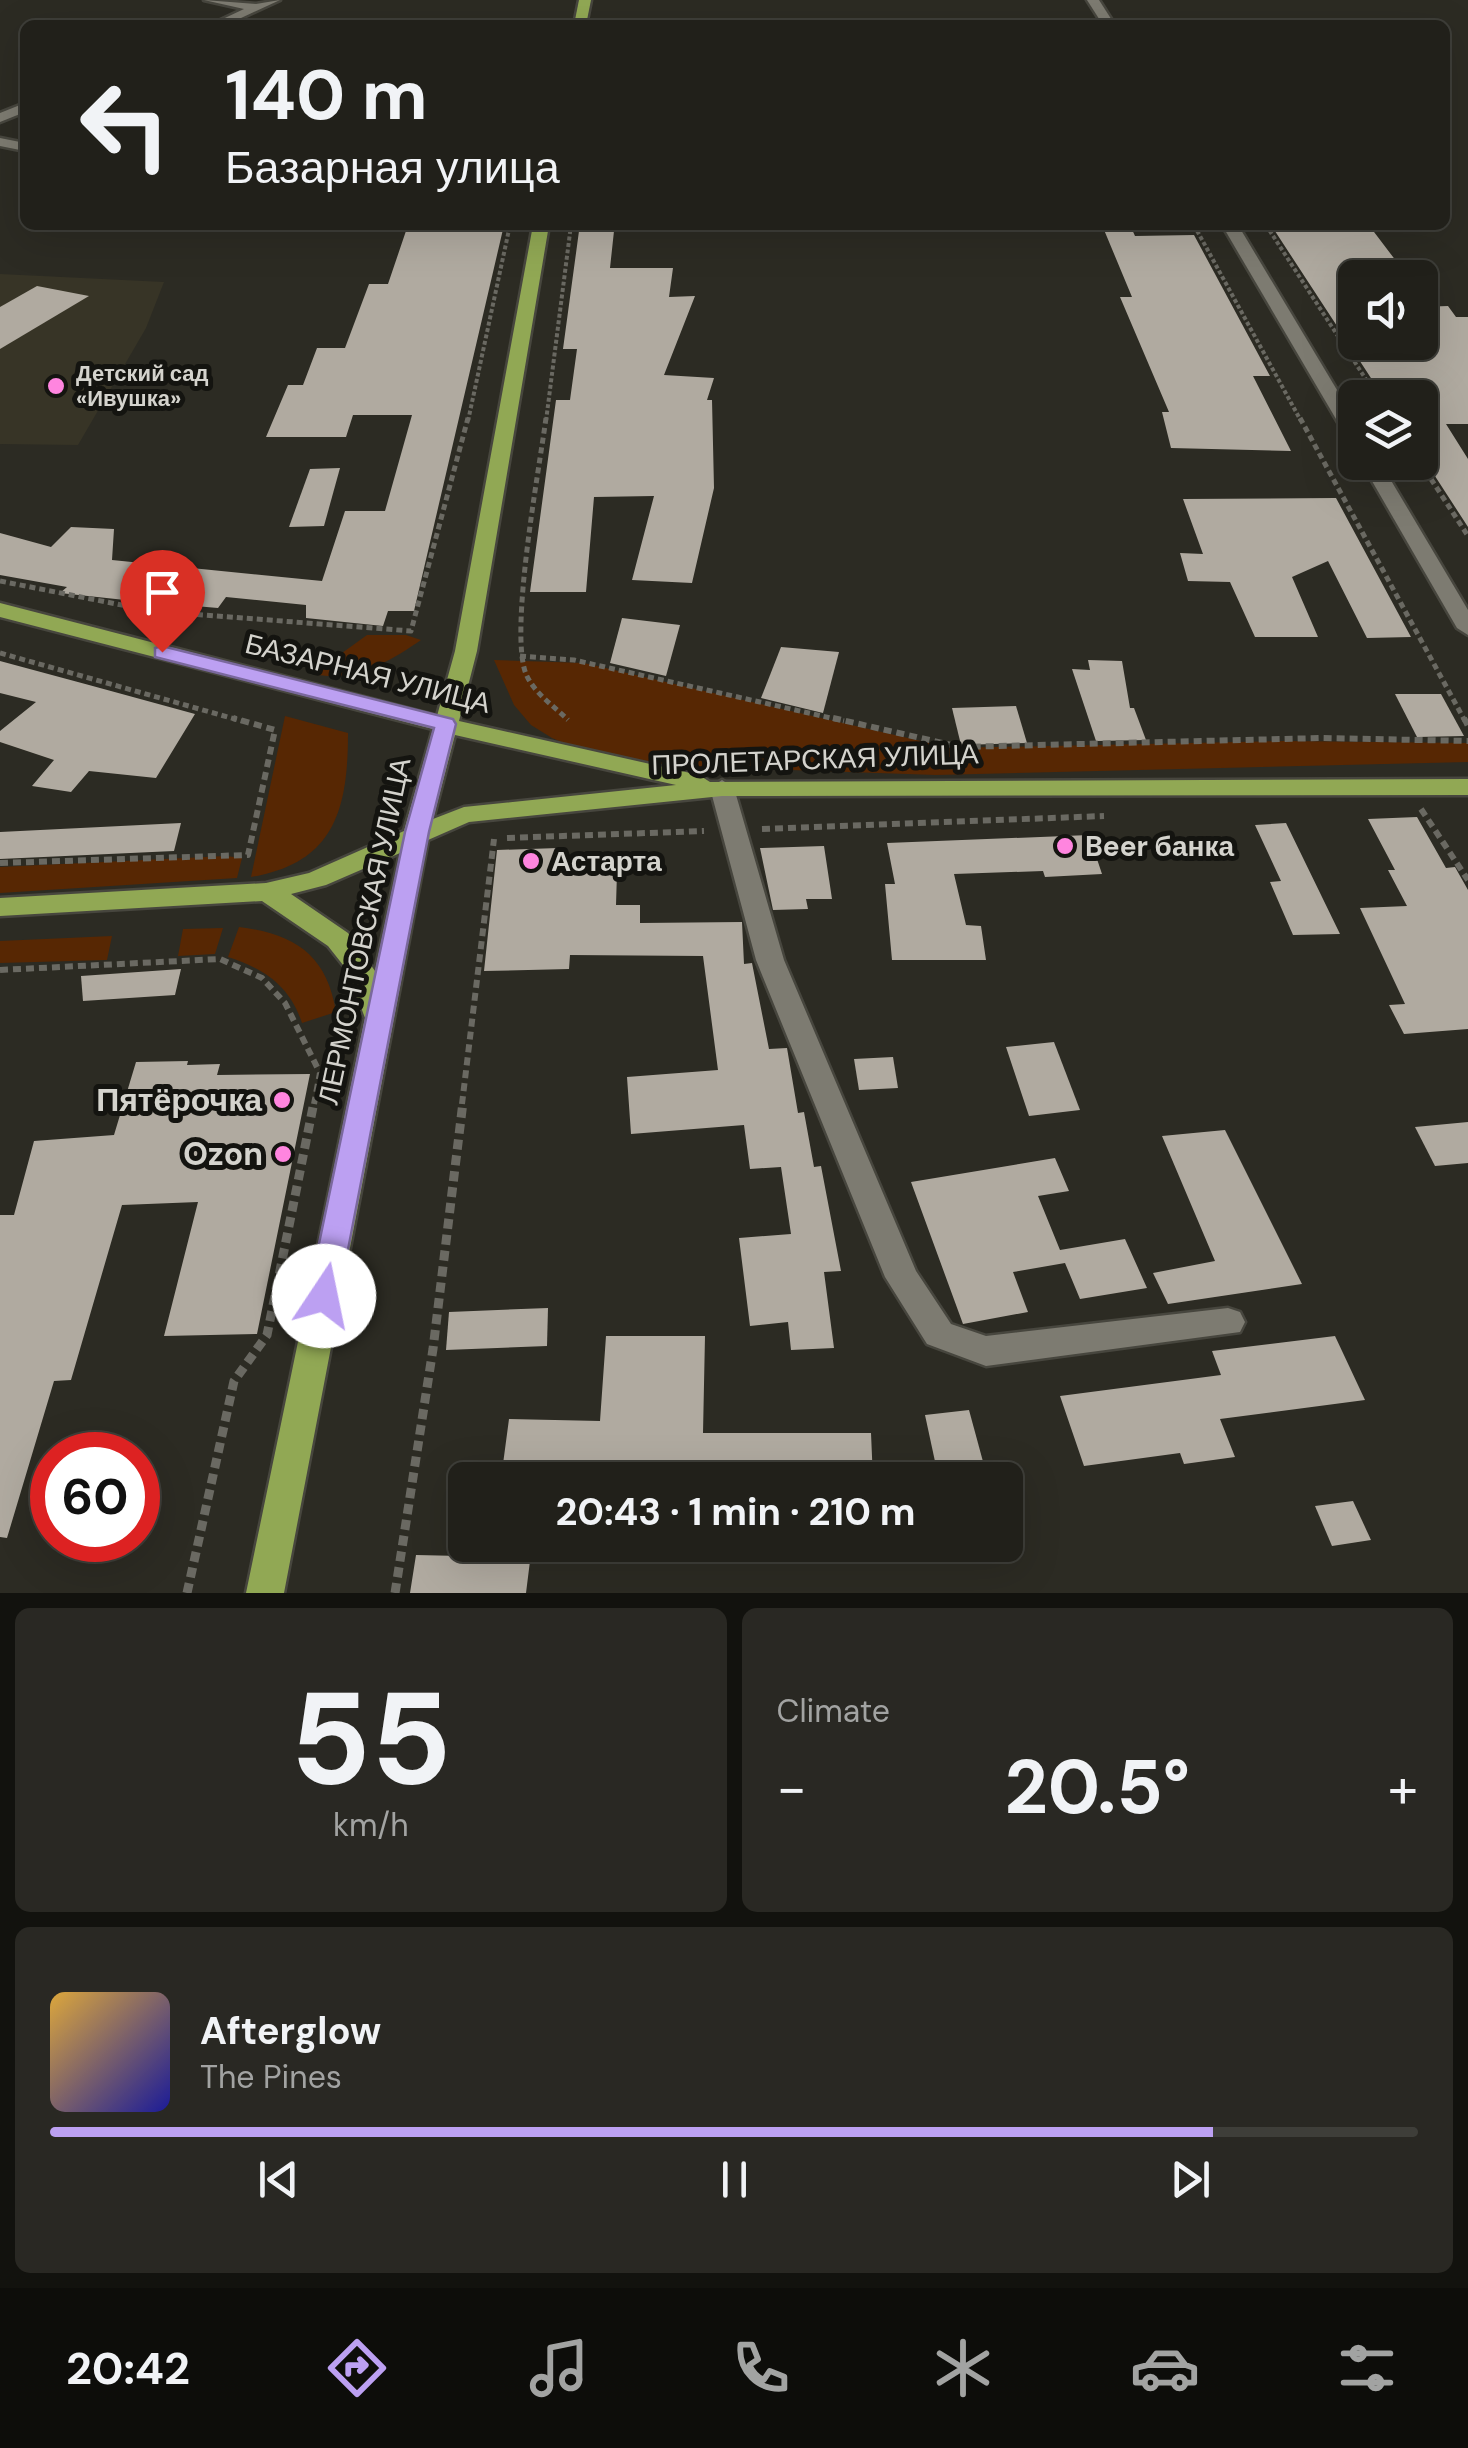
<!DOCTYPE html>
<html lang="en">
<head>
<meta charset="utf-8">
<style>
  body { margin:0; font-family:"DM Sans",sans-serif; background:#292823; color:#f1f3f6; height:100vh; display:flex; flex-direction:column; font-size:38px; white-space:nowrap }
  * { box-sizing:border-box; margin:0 }
  p { font-size:32px; color:#a2a3a2 }
  .icon { flex:none; width:55px; height:55px; fill:none; stroke:currentColor; stroke-width:2; stroke-linecap:round; stroke-linejoin:round }
  .map { position:relative; height:1593px; overflow:hidden }
  .drawer { display:flex; flex-direction:column; gap:15px; padding:15px; background:#12120e; flex:1 }
  .drawer>* { flex:none }
  .top-card { position:absolute; left:20px; top:20px; width:1430px; height:210px; border-radius:15px; box-shadow:0 10px 40px #0002,0 0 0 2px #3e3e39; background:#21201a; color:#f1f3f6; overflow:hidden }
  .controls { position:absolute; left:1338px; top:260px; display:grid; gap:20px }
  .controls a { display:grid; place-items:center; width:100px; height:100px; border-radius:15px; background:#21201a; box-shadow:0 10px 40px #0002,0 0 0 2px #3e3e39; font-size:50px }
  .speed { position:absolute; left:30px; top:1432px; display:flex; gap:20px; font-size:50px; font-weight:700; text-align:center }
  .speed>* { display:grid; place-content:center; width:130px; height:130px; border-radius:50%; background:#21201a; box-shadow:0 10px 40px #0002,0 0 0 2px #3e3e39; line-height:1 }
  .speed .limit { border:15px solid #d22; background:#fff; color:#111 }
  .pin { position:absolute; display:grid; place-items:center; width:85px; height:85px; color:#fff; margin:-102px -42px; border-radius:50% 50% 50% 0; rotate:-45deg; box-shadow:0 0 10px #0007 }
  .pin .icon { rotate:45deg }
  .me { position:absolute; width:110px; margin:-55px; rotate:11deg; stroke-linejoin:round; filter:drop-shadow(0 0 8px #0008) }
  .turn { display:flex; align-items:center; gap:35px; height:210px; padding:0 40px; font-size:45px }
  .turn .icon { width:130px; height:130px; stroke-width:2.5 }
  .turn b { display:block; font-size:70px; line-height:85px }
  .big { font-size:75px; font-weight:700; line-height:1.1 }
  .drawer .widget { flex:1; display:flex; flex-direction:column; justify-content:center; gap:15px; min-width:0; padding:0 35px; border-radius:15px; background:#292823 }
  .drawer .dial { align-items:center; gap:0 }
  .dial b { font-size:130px; line-height:1 }
  .song { display:flex; align-items:center; gap:30px }
  .cover { width:120px; height:120px; border-radius:15px; background:linear-gradient(135deg,hsl(40 70% 55%),hsl(240 70% 35%)) }
  .played { height:10px; border-radius:5px; background:linear-gradient(90deg,#bca0f2 85%,#3e3e39 85%) }
  .keys { display:flex; justify-content:space-around; direction:ltr }
  .heat { display:flex; justify-content:space-between; align-items:center; font-size:55px; direction:ltr }
  .drawer .tiles { flex:1; display:grid; gap:15px; grid-template-columns:1fr 1fr }
  .widget:last-child { grid-column:span 2 }
  .trip { position:absolute; left:448px; top:1462px; width:575px; height:100px; border-radius:15px; background:#21201a; box-shadow:0 10px 40px #0002,0 0 0 2px #3e3e39; font-weight:700; line-height:100px; text-align:center }
  .tabs { display:flex; height:160px; justify-content:space-around; align-items:center; background:#0d0d0a; color:#a2a3a2 }
  .tabs .icon { width:70px; height:70px }
  .tabs .selected { color:#bca0f2 }
  .tabs b { font-size:45px; color:#f1f3f6 }
  .map>svg:first-child { display:block }
  .built { fill:#373426 }
  .green { fill:#572703 }
  .building { fill:#b0aaa0 }
  .lines { fill:none; stroke-linecap:round; stroke-linejoin:round }
  .minor-casing { stroke:#47463e; stroke-width:5 }
  .major-casing { stroke:#47463e; stroke-width:5 }
  .path-far3 { stroke:#6a6962; stroke-width:4; stroke-dasharray:4 2.5; stroke-linecap:butt }
  .path-far2 { stroke:#6a6962; stroke-width:5; stroke-dasharray:6 4; stroke-linecap:butt }
  .path-far1 { stroke:#6a6962; stroke-width:6; stroke-dasharray:8 5; stroke-linecap:butt }
  .path { stroke:#6a6962; stroke-width:9; stroke-dasharray:10 6; stroke-linecap:butt }
  .minor { fill:#7d7b71; fill-rule:evenodd }
  .major { fill:#91a854; fill-rule:evenodd }
  .route { fill:#bca0f2; stroke:#7a689d; stroke-width:2.5 }
  .poi-dot { fill:#ff85df; stroke:#141410; stroke-width:4 }
  .labels { text-anchor:middle; stroke-width:10; stroke-linejoin:round; paint-order:stroke }
  .far-poi-label { font-size:22px; font-weight:bold; fill:#d4d3cd; stroke:#141410; text-anchor:start }
  .street-label { font-size:28px; fill:#d4d3cd; stroke:#141410 }
  .poi-label { font-size:28px; font-weight:bold; fill:#d4d3cd; stroke:#141410; text-anchor:start }
  .near-poi-label { font-size:32px; font-weight:bold; fill:#d4d3cd; stroke:#141410; text-anchor:end }
</style>
</head>
<body>
<div class="map">
<svg width="1468" height="1593" viewBox="0 0 1468 1593">
  <rect width="100%" height="100%" fill="#2c2b23"/>
  <polygon class="built" points="0,274 164,282 146,328 78,445 0,444"/>
  <g class="green">
    <path d="M367 635H406L421 640C389 662 354 683 313 674Z"/>
    <polygon points="494,660 584,663 951,748 1285,741 1468,743 1468,762 936,775 674,766 576,748 552,738 531,725 514,705"/>
    <path d="M285 716 348 733C348 810 334 863 251 877Z"/>
    <polygon points="226,856 242,858 237,878 0,893 0,867"/>
    <path d="M239 927C295 934 327 955 336 1012L302 1023C290 986 265 969 228 957Z"/>
    <polygon points="223,928 215,954 178,956 183,929"/>
    <polygon points="112,936 107,960 0,963 0,941"/>
  </g>
  <g class="building">
    <polygon points="408,225 504,225 414,611 388,611 383,626 306,618 306,605 226,597 218,608 125,600 60,593 67,587 0,575 0,533 51,547 71,527 114,529 112,560 322,581 345,511 385,511 412,415 353,415 346,437 266,437 288,385 303,385 317,348 345,348 369,284 388,284"/>
    <polygon points="1102,225 1130,225 1135,236 1194,235 1270,376 1253,376 1291,451 1171,448 1162,412 1169,412 1120,297 1132,297"/>
    <polygon points="1271,225 1371,228 1409,278 1355,278 1355,342 1420,342 1420,337 1439,337 1420,307 1448,306 1456,317 1468,317 1468,424 1446,424 1468,459 1468,527 1420,453 1420,398 1384,398"/>
    <polygon points="579,231 614,231 610,268 673,268 669,297 695,296 664,375 714,378 707,400 712,400 714,488 692,583 632,580 654,496 594,497 586,592 530,592 556,400 570,400 577,349 563,349"/>
    <polygon points="37,286 89,296 0,349 0,307"/>
    <polygon points="340,468 324,526 289,527 310,469"/>
    <polygon points="1336,498 1411,637 1367,638 1328,561 1292,577 1318,637 1255,637 1230,582 1188,581 1180,553 1203,554 1183,499"/>
    <polygon points="622,618 680,625 666,676 610,663"/>
    <polygon points="781,647 839,652 823,713 761,698"/>
    <polygon points="1088,660 1122,661 1130,708 1134,708 1146,740 1096,741 1072,669 1090,670"/>
    <polygon points="0,661 89,685 195,714 156,778 89,771 71,792 32,786 54,760 0,742 0,731 36,702 0,693"/>
    <polygon points="1395,694 1441,694 1464,736 1417,737"/>
    <polygon points="1016,706 1027,743 961,745 952,708"/>
    <polygon points="1417,817 1446,868 1455,867 1468,890 1468,1029 1404,1034 1389,1005 1405,1004 1360,908 1407,906 1388,870 1395,870 1368,819"/>
    <polygon points="181,823 174,851 0,859 0,832"/>
    <polygon points="1286,823 1340,934 1293,935 1270,882 1281,881 1255,825"/>
    <polygon points="1089,835 1102,874 1045,877 1043,871 954,874 966,925 981,926 986,960 892,960 885,884 895,884 887,843"/>
    <polygon points="824,846 832,899 806,899 808,909 773,910 760,848"/>
    <polygon points="558,848 558,873 617,872 616,905 640,905 640,923 742,922 744,964 752,963 769,1049 787,1048 798,1113 804,1112 814,1167 821,1166 841,1271 824,1272 834,1348 791,1350 788,1322 750,1326 739,1238 791,1234 781,1167 750,1169 744,1125 631,1134 627,1077 718,1070 703,956 570,955 569,969 484,971 497,850"/>
    <polygon points="181,969 175,995 83,1001 81,976"/>
    <polygon points="1054,1042 1080,1110 1029,1116 1006,1047"/>
    <polygon points="893,1057 898,1088 859,1090 854,1059"/>
    <polygon points="188,1061 187,1065 220,1064 217,1075 310,1074 257,1334 164,1336 198,1202 122,1205 71,1380 54,1381 7,1538 0,1537 0,1215 14,1215 34,1141 114,1135 136,1062"/>
    <polygon points="1468,1122 1468,1163 1435,1166 1415,1127"/>
    <polygon points="1225,1130 1302,1284 1168,1304 1153,1273 1215,1261 1162,1136"/>
    <polygon points="1055,1158 1069,1191 1038,1196 1060,1250 1125,1239 1147,1288 1080,1299 1065,1263 1013,1272 1028,1312 963,1324 911,1182"/>
    <polygon points="548,1308 547,1346 446,1350 449,1312"/>
    <polygon points="606,1336 705,1336 703,1433 871,1433 873,1480 699,1471 698,1480 501,1479 509,1419 600,1421"/>
    <polygon points="1335,1336 1365,1400 1220,1419 1235,1457 1184,1464 1180,1453 1084,1466 1060,1396 1221,1375 1212,1351"/>
    <polygon points="969,1410 988,1480 939,1480 925,1415"/>
    <polygon points="1353,1501 1371,1540 1332,1546 1315,1506"/>
    <polygon points="463,1545 532,1545 526,1593 410,1593 416,1555 461,1556"/>
  </g>
  <g class="lines">
    <g class="minor-casing">
      <g id="minor">
        <polygon points="204,0 256,4 280,0 226,25 210,25 244,9"/>
        <polygon points="1087,0 1099,0 1115,25 1103,25"/>
        <polygon points="25,103 25,112 0,122 0,113"/>
        <polygon points="0,138 25,143 25,151 0,146"/>
        <polygon points="1222,225 1238,225 1355,420 1355,442 1346,436"/>
        <polygon points="1361,462 1380,462 1468,610 1468,635 1457,628"/>
        <polygon points="722,780 734,788 784,960 916,1271 951,1324 986,1336 1228,1308 1240,1312 1245,1322 1240,1332 986,1366 927,1344 885,1277 756,960 710,788"/>
      </g>
    </g>
    <g class="major-casing">
      <g id="major">
        <polygon points="579,0 591,0 586,25 574,25"/>
        <path d="M533 225H549L477 651 459 721 699 775 710 782 1468 779V795L722 796 469 822 428 840 284 1593H246L365 1018 347 970 328 946 262 901 0 916V898L266 883 309 873 404 831 433 729 0 617V603L437 716 455 651ZM455 735 676 785 464 807 433 819ZM400 853 375 971 348 933 291 894 326 885Z"/>
      </g>
    </g>
    <g class="path-far3">
      <polyline points="1194,225 1301,421"/>
      <polyline points="1266,225 1378,398"/>
      <polyline points="468,421 510,225"/>
      <polyline points="546,421 571,225"/>
    </g>
    <g class="path-far2">
      <path d="M546 418C539 471 509 631 526 674 534 693 554 706 568 720"/>
      <polyline points="1300,418 1465,721"/>
      <polyline points="1420,462 1468,536"/>
      <polyline points="0,581 152,611 411,631 468,418"/>
      <polyline points="0,653 242,721"/>
      <polyline points="520,656 574,660 844,721"/>
    </g>
    <g class="path-far1">
      <polyline points="833,718 960,747 1322,738 1468,741"/>
      <polyline points="1464,718 1468,726"/>
      <polyline points="1421,809 1468,880"/>
      <polyline points="762,829 1104,816"/>
      <polyline points="507,838 704,831"/>
      <polyline points="0,863 248,855 275,730 233,718"/>
      <polyline points="0,970 220,959 262,978 285,1003 320,1073 314,1104"/>
      <polyline points="462,1104 494,839"/>
    </g>
    <g class="path">
      <polyline points="187,1593 234,1381 267,1335 314,1102"/>
      <polyline points="395,1593 433,1349 463,1102"/>
    </g>
    <use href="#minor" class="minor"/>
    <use href="#major" class="major"/>
  </g>
  <polygon class="route" points="162,646 453,719 456,724 429,832 339,1296 335,1305 324,1309 313,1305 308,1296 405,832 434,728 155,657 155,648"/>
  <g class="poi-dot">
    <circle cx="56" cy="386" r="10"/>
    <circle cx="1065" cy="846" r="10"/>
    <circle cx="531" cy="861" r="10"/>
    <circle cx="282" cy="1100" r="10"/>
    <circle cx="283" cy="1154" r="10"/>
  </g>
  <g class="labels">
    <g class="far-poi-label">
      <text x="76" y="381">Детский сад<tspan x="76" dy="25">«Ивушка»</tspan></text>
    </g>
    <g class="street-label">
      <text transform="translate(368 673) rotate(14)" y="10">БАЗАРНАЯ УЛИЦА</text>
      <text transform="translate(815 759) rotate(-2)" y="10">ПРОЛЕТАРСКАЯ УЛИЦА</text>
      <text transform="translate(364 931) rotate(-78)" y="10">ЛЕРМОНТОВСКАЯ УЛИЦА</text>
    </g>
    <g class="poi-label">
      <text x="1085" y="856">Beer банка</text>
      <text x="551" y="871">Астарта</text>
    </g>
    <g class="near-poi-label">
      <text x="262" y="1111">Пятёрочка</text>
      <text x="263" y="1165">Ozon</text>
    </g>
  </g>
</svg>
<div class="controls">
<a><svg class="icon" aria-label="sound" viewBox="0 0 24 24"><path d="M4 9h4l5-4v14l-5-4H4zM17 9q2 3 0 6"/></svg></a>
<a><svg class="icon" aria-label="layers" viewBox="0 0 24 24"><path d="M12 4l9 5-9 5-9-5zM3 14l9 5 9-5"/></svg></a>
</div>
<div class="speed"><div class="limit">60</div></div>
<div class="pin" style="left:162px;top:652px;background:#d93025"><svg class="icon" aria-label="arrive" viewBox="0 0 24 24"><path d="M6 21V4h12l-3 4 3 4H6"/></svg></div>
<svg class="me" style="left:324px;top:1296px" viewBox="-20 -20 40 40"><circle r="19" fill="#fff"/><path d="M0-13L10 11 0 6-10 11z" fill="#bca0f2"/></svg>
<div class="trip">20:43 · 1 min · 210 m</div>
<div class="top-card">
<div class="turn"><svg class="icon" aria-label="left" viewBox="0 0 24 24"><path d="M17 20v-9H6M10 6l-5 5 5 5"/></svg><div><b>140 m</b>Базарная улица</div></div>
</div>
</div>
<section class="drawer">
<div class="tiles">
<div class="widget dial"><b>55</b><p>km/h</p></div>
<div class="widget"><p>Climate</p>
<div class="heat"><a>−</a><b class="big">20.5°</b><a>+</a></div>
</div>
<div class="widget">
<div class="song"><i class="cover"></i><div><b>Afterglow</b><p>The Pines</p></div></div>
<div class="played"></div>
<div class="keys"><svg class="icon" aria-label="previous" viewBox="0 0 24 24"><path d="M18 5L8 12l10 7zM5 5v14"/></svg><svg class="icon" aria-label="pause" viewBox="0 0 24 24"><path d="M8 5v14M16 5v14"/></svg><svg class="icon" aria-label="next" viewBox="0 0 24 24"><path d="M6 5l10 7-10 7zM19 5v14"/></svg></div>
</div>
</div>
</section>
<nav class="tabs">
<b>20:42</b>
<svg class="icon selected" aria-label="directions" viewBox="0 0 24 24"><path d="M12 3l9 9-9 9-9-9zM9 14v-3h6M13 9l2 2-2 2"/></svg>
<svg class="icon" aria-label="music" viewBox="0 0 24 24"><path d="M9 18V5l10-2v13"/><circle cx="6" cy="18" r="3"/><circle cx="16" cy="16" r="3"/></svg>
<svg class="icon" aria-label="phone" viewBox="0 0 24 24"><path d="M5 4h4l2 5-3 2q2 4 5 5l2-3 5 2v4C11 20 4 13 5 4z"/></svg>
<svg class="icon" aria-label="climate" viewBox="0 0 24 24"><path d="M12 3v18M4 7l16 10M4 17L20 7"/></svg>
<svg class="icon" aria-label="car" viewBox="0 0 24 24"><path d="M5 17H2v-5l4-1 3-4h7l3 4 3 1v5h-3M9 17h6M6 11h13"/><circle cx="7" cy="17" r="2"/><circle cx="17" cy="17" r="2"/></svg>
<svg class="icon" aria-label="filters" viewBox="0 0 24 24"><path d="M4 7h16M4 17h16"/><circle cx="9" cy="7" r="2"/><circle cx="15" cy="17" r="2"/></svg>
</nav>
</body>
</html>
